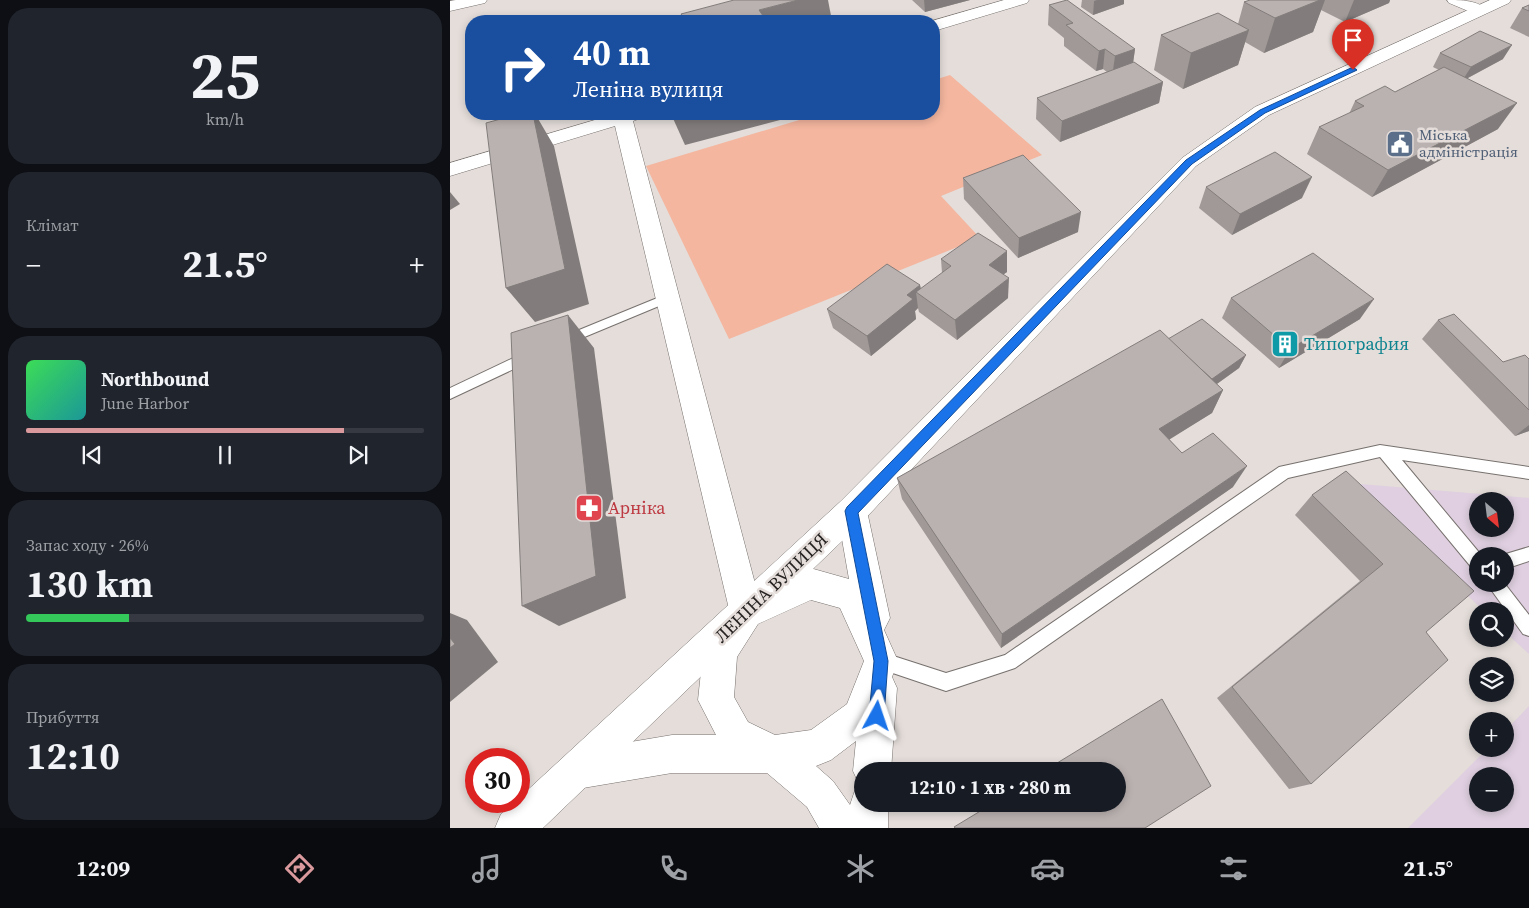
<!DOCTYPE html>
<html lang="uk">
<head>
<meta charset="utf-8">
<style>
  body { margin:0; font-family:"Source Serif 4",serif; background:#20242c; color:#f1f3f6; height:100vh; display:flex; flex-direction:column; font-size:19px; white-space:nowrap }
  * { box-sizing:border-box; margin:0 }
  p { font-size:16px; color:#9ea1a6 }
  .icon { flex:none; width:28px; height:28px; fill:none; stroke:currentColor; stroke-width:2; stroke-linecap:round; stroke-linejoin:round }
  .map { position:relative; flex:1; overflow:hidden }
  .side { display:flex; flex-direction:column; gap:8px; padding:8px; background:#0d0f14; width:450px }
  .side>* { flex:none }
  .top-card { position:absolute; left:15px; top:15px; width:475px; height:105px; border-radius:20px; box-shadow:0 2px 8px #0003; background:#1a4fa0; color:#fff; overflow:hidden }
  .needle { width:32px; rotate:152deg }
  .controls { position:absolute; left:1019px; top:492px; display:grid; gap:10px }
  .controls a { display:grid; place-items:center; width:45px; height:45px; border-radius:50%; background:#171b24; box-shadow:0 2px 8px #0003; font-size:25px }
  .speed { position:absolute; left:15px; top:748px; display:flex; gap:10px; font-size:25px; font-weight:700; text-align:center }
  .speed>* { display:grid; place-content:center; width:65px; height:65px; border-radius:50%; background:#171b24; box-shadow:0 2px 8px #0003; line-height:1 }
  .speed .limit { border:8px solid #d22; background:#fff; color:#111 }
  .pin { position:absolute; display:grid; place-items:center; width:42px; height:42px; color:#fff; margin:-51px -21px; border-radius:50% 50% 50% 0; rotate:-45deg; box-shadow:0 0 5px #0007 }
  .pin .icon { rotate:45deg }
  .me { position:absolute; width:55px; margin:-28px; rotate:5deg; stroke-linejoin:round; filter:drop-shadow(0 0 4px #0008) }
  .turn { display:flex; align-items:center; gap:18px; height:105px; padding:0 25px; font-size:22px }
  .turn .icon { width:65px; height:65px; stroke-width:2.5 }
  .turn b { display:block; font-size:35px; line-height:42px }
  .big { font-size:38px; font-weight:700; line-height:1.1 }
  .side .card { flex:1; display:flex; flex-direction:column; justify-content:center; gap:8px; min-width:0; padding:0 18px; border-radius:20px; background:#20242c }
  .side .dial { align-items:center; gap:0 }
  .dial b { font-size:65px; line-height:1 }
  .song { display:flex; align-items:center; gap:15px }
  .cover { width:60px; height:60px; border-radius:8px; background:linear-gradient(135deg,hsl(130 70% 55%),hsl(180 70% 35%)) }
  .played { height:5px; border-radius:2px; background:linear-gradient(90deg,#d9999d 80%,#363941 80%) }
  .keys { display:flex; justify-content:space-around; direction:ltr }
  .heat { display:flex; justify-content:space-between; align-items:center; font-size:28px; direction:ltr }
  .charge { height:8px; border-radius:4px; background:linear-gradient(90deg,#34c759 26%,#363941 0) }
  .trip { position:absolute; left:404px; top:762px; width:272px; height:50px; border-radius:25px; background:#171b24; box-shadow:0 2px 8px #0003; font-weight:700; line-height:50px; text-align:center }
  .dock { display:flex; height:80px; justify-content:space-around; align-items:center; background:#090b0e; color:#9ea1a6 }
  .dock .icon { width:35px; height:35px }
  .dock .on { color:#d9999d }
  .dock b { font-size:22px; color:#f1f3f6 }
  main { display:flex; flex:1; min-height:0 }
  .map>svg:first-child { display:block }
  .industrial { fill:#dfcfe0; fill-rule:evenodd }
  .green { fill:#f4b69f }
  .lines { fill:none; stroke-linecap:round; stroke-linejoin:round }
  .service-casing { stroke:#77716e; stroke-width:2 }
  .minor-casing { stroke:#77716e; stroke-width:1 }
  .secondary-casing { stroke:#77716e; stroke-width:1 }
  .service { fill:#fff; fill-rule:evenodd }
  .minor { fill:#fff; fill-rule:evenodd }
  .secondary { fill:#fff; fill-rule:evenodd }
  .wall { fill:#a09998 }
  .shaded-wall { fill:#827d7c }
  .building { fill:#bab2b1; stroke:#827d7c }
  .route { fill:#1a73e8; stroke:#114b97 }
  .labels { text-anchor:middle; stroke-width:5; stroke-linejoin:round; paint-order:stroke }
  .far-service-label { font-size:15px; fill:#4e5e75; stroke:#e4ddda; text-anchor:start }
  .culture-label { font-size:18px; fill:#0d838f; stroke:#e4ddda; text-anchor:start }
  .health-label { font-size:18px; fill:#be3a42; stroke:#e4ddda; text-anchor:start }
  .street-label { font-size:18px; fill:#262322; stroke:#e4ddda }
</style>
</head>
<body>
<main>
<section class="side">
<div class="card dial"><b>25</b><p>km/h</p></div>
<div class="card"><p>Клімат</p>
<div class="heat"><a>−</a><b class="big">21.5°</b><a>+</a></div>
</div>
<div class="card">
<div class="song"><i class="cover"></i><div><b>Northbound</b><p>June Harbor</p></div></div>
<div class="played"></div>
<div class="keys"><svg class="icon" aria-label="previous" viewBox="0 0 24 24"><path d="M18 5L8 12l10 7zM5 5v14"/></svg><svg class="icon" aria-label="pause" viewBox="0 0 24 24"><path d="M8 5v14M16 5v14"/></svg><svg class="icon" aria-label="next" viewBox="0 0 24 24"><path d="M6 5l10 7-10 7zM19 5v14"/></svg></div>
</div>
<div class="card"><p>Запас ходу · 26%</p><b class="big">130 km</b><div class="charge"></div></div>
<div class="card"><p>Прибуття</p><b class="big">12:10</b></div>
</section>
<div class="map">
<svg width="1079" height="828" viewBox="0 0 1079 828">
  <rect width="100%" height="100%" fill="#e4ddda"/>
  <g class="industrial">
    <path d="M898 483 1079 498V654L1055 632V611H1034ZM1028 501H1055V529H1028ZM1028 556H1055V584H1028Z"/>
    <path d="M1079 706V828H958L1037 749H1055V731ZM1028 776H1055V804H1028Z"/>
  </g>
  <polygon class="green" points="500,75 592,155 491,196 530,238 279,339 196,166 369,114 484,114 484,80"/>
  <g class="lines">
    <g class="service-casing">
      <g id="service">
        <polygon points="217,294 221,295 223,298 221,301 120,343 112,343 110,340 112,337"/>
        <polygon points="78,351 84,356 83,360 0,399 0,388"/>
        <polygon points="930,445 1079,467 1079,479 952,460 1032,556 1028,556 1028,570 1022,568 930,457 838,478 565,668 496,691 425,667 422,661 425,655 431,652 496,673 555,655 829,467"/>
        <polygon points="1079,547 1079,561 1055,569 1055,556 1049,556"/>
        <polygon points="1037,584 1055,584 1079,615 1079,636 1073,634"/>
      </g>
    </g>
    <g class="minor-casing">
      <g id="minor">
        <polygon points="6,0 37,0 35,3 0,11 0,1"/>
        <polygon points="554,0 579,0 577,3 484,31 482,21"/>
        <path d="M997 0C1011 0 1029 0 1038 11L1030 16 999 3Z"/>
        <path d="M165 114H194L191 118 183 121 307 591 360 568 399 579 387 511 391 501 402 497 413 501 417 511 440 618 434 630 448 661 442 677 447 688 441 771H412V786L409 784 403 771 406 741 381 760 366 766 383 781 400 805 405 790 412 787V804H438V828H369L357 807 317 773H222L127 789 114 783 108 770 114 757 127 751 222 735H266L248 700 253 653 258 641 279 609 165 126 0 176V163ZM361 600 390 608 414 661 397 704 361 730 325 735 298 722 284 697 287 657 308 624Z"/>
      </g>
    </g>
    <g class="secondary-casing">
      <polygon id="secondary" points="1040,0 1061,0 1059,3 819,115 746,166 413,521 93,828 45,828 51,814 65,801 69,801 69,798 391,501 732,158 805,107"/>
    </g>
    <use href="#service" class="service"/>
    <use href="#minor" class="minor"/>
    <use href="#secondary" class="secondary"/>
  </g>
  <g class="wall">
    <polygon points="462,0 520,0 475,12"/>
    <polygon points="632,0 674,0 674,4 643,15 631,7"/>
    <polygon points="800,0 940,0 939,3 895,22 871,10 863,32 814,53 795,42 788,65 733,89 704,70 711,35 788,24 794,2"/>
    <polygon points="599,5 685,49 683,63 713,82 709,103 610,142 586,119 587,98 657,72 653,69 646,71 614,46 614,38 598,25"/>
    <polygon points="1079,5 1079,37 1060,28 1072,8"/>
    <polygon points="990,53 1053,59 1018,78 1048,129 922,197 857,154 869,127 899,114 905,101 945,92 989,70 983,67"/>
    <polygon points="513,178 628,232 568,258 514,199"/>
    <polygon points="756,187 852,198 782,235 749,208"/>
    <polygon points="557,251 557,272 553,274 558,298 507,340 469,312 468,308 465,311 466,319 421,356 383,328 377,309 470,285 471,289 492,273 491,259"/>
    <polygon points="781,298 910,319 829,368 772,318"/>
    <polygon points="988,320 1053,362 1079,359 1079,431 1065,436 972,339"/>
    <polygon points="718,339 796,355 789,368 767,384 773,390 762,413 719,439 732,453 783,487 551,648 452,499 447,478"/>
    <polygon points="896,471 976,632 861,784 839,789 767,698 910,581 845,515 862,495"/>
  </g>
  <g class="shaded-wall">
    <polygon points="348,0 378,0 382,21 310,21 309,10"/>
    <polygon points="474,0 520,0 475,12"/>
    <polygon points="647,0 674,0 674,4 643,15 644,1"/>
    <polygon points="870,0 875,0 863,32 814,53 825,18"/>
    <polygon points="904,0 940,0 939,3 895,22"/>
    <polygon points="799,30 788,65 733,89 741,53"/>
    <polygon points="1062,45 1053,59 1012,81 1021,67"/>
    <polygon points="655,49 653,69 646,71 649,51"/>
    <polygon points="685,49 682,70 662,77 665,56"/>
    <polygon points="713,82 709,103 610,142 612,121"/>
    <polygon points="1067,103 1048,129 922,197 938,170"/>
    <polygon points="64,114 98,114 87,117 104,146 139,304 85,322 56,288 69,122"/>
    <polygon points="221,114 349,114 349,115 235,145"/>
    <polygon points="862,177 852,198 782,235 790,214"/>
    <polygon points="0,192 10,204 0,210"/>
    <polygon points="631,212 628,232 568,258 569,238"/>
    <polygon points="557,251 557,272 539,285 539,265"/>
    <polygon points="559,278 558,298 507,340 505,320"/>
    <polygon points="470,285 472,296 466,292 468,308 465,311 466,319 421,356 417,336 457,295"/>
    <polygon points="924,299 910,319 829,368 840,349"/>
    <polygon points="118,315 144,348 176,598 109,626 72,606"/>
    <polygon points="796,355 789,368 754,393 760,380"/>
    <polygon points="773,390 762,413 701,451 709,429"/>
    <polygon points="1079,425 1079,431 1065,436"/>
    <polygon points="797,466 783,487 551,648 552,634"/>
    <polygon points="0,613 17,620 48,662 0,702"/>
  </g>
  <g class="building">
    <polygon points="284,0 348,0 309,10 316,20 310,21 236,21 231,14"/>
    <polygon points="617,0 685,49 665,56 655,49 649,51 616,25 623,23 599,5"/>
    <polygon points="800,0 870,0 825,18 794,2"/>
    <polygon points="1079,5 1079,11 1072,8"/>
    <polygon points="768,13 799,30 741,53 711,35"/>
    <polygon points="1030,31 1062,45 1021,67 990,53"/>
    <polygon points="684,62 713,82 612,121 587,98"/>
    <polygon points="994,67 1067,103 938,170 869,127 914,106 905,101 935,86 945,92"/>
    <polygon points="69,114 83,114 115,269 56,288 36,123"/>
    <polygon points="825,152 862,177 790,214 756,187"/>
    <polygon points="573,155 631,212 569,238 513,178"/>
    <polygon points="528,233 557,251 539,265 559,278 505,320 466,292 501,266 491,259"/>
    <polygon points="863,253 924,299 840,349 781,298"/>
    <polygon points="437,264 470,285 457,295 463,299 417,336 377,309"/>
    <polygon points="1004,314 1053,362 1075,355 1079,359 1079,410 988,320"/>
    <polygon points="118,315 146,576 72,606 61,333"/>
    <polygon points="752,319 796,355 762,379 718,339"/>
    <polygon points="710,330 773,390 709,429 732,453 763,433 797,466 552,634 447,478"/>
    <polygon points="896,471 1024,591 976,632 998,660 861,784 782,687 933,564 862,495"/>
    <polygon points="0,638 5,644 0,648"/>
    <polygon points="712,699 761,786 695,828 505,828 504,827 542,804 668,804 668,771 594,771"/>
  </g>
  <polygon class="route" points="903,67 907,70 905,71 815,113 742,164 408,513 438,661 434,716 432,721 427,723 421,721 419,716 424,661 395,511 397,507 736,160 810,110"/>
  <defs>
    <g id="civic-square" transform="scale(1.4375)"><rect x="-9" y="-9" width="18" height="18" rx="4" fill="#5c6f8a" stroke="#e4ddda"/><path d="M-.6-6.5H3V-4.5H.6V-3L4-1V1h2V6H-6V1h2V-1L-.6-3ZM-1.2 2.5V6h2.4V2.5Z" fill="#fff"/></g>
    <g id="building-square" transform="scale(1.4375)"><rect x="-9" y="-9" width="18" height="18" rx="4" fill="#0f9aa8" stroke="#e4ddda"/><path d="M-4-6H4V6H1V3H-1V6H-4ZM-2.5-4.3h1.7v1.8h-1.7ZM.8-4.3h1.7v1.8H.8ZM-2.5-1h1.7V.8h-1.7ZM.8-1h1.7V.8H.8Z" fill="#fff"/></g>
    <g id="pharmacy-square" transform="scale(1.4375)"><rect x="-9" y="-9" width="18" height="18" rx="4" fill="#e0444e" stroke="#e4ddda"/><path d="M-2-6h4v4h4v4h-4v4h-4v-4h-4v-4h4Z" fill="#fff"/></g>
  </defs>
  <g fill-rule="evenodd">
    <use href="#civic-square" x="950" y="144"/>
    <use href="#building-square" x="835" y="344"/>
    <use href="#pharmacy-square" x="139" y="508"/>
  </g>
  <g class="labels">
    <g class="far-service-label">
      <text x="969" y="140">Міська<tspan x="969" dy="17">адміністрація</tspan></text>
    </g>
    <g class="culture-label">
      <text x="854" y="350">Типография</text>
    </g>
    <g class="health-label">
      <text x="158" y="514">Арніка</text>
    </g>
    <g class="street-label">
      <text transform="translate(321 588) rotate(-44)" y="6">ЛЕНІНА ВУЛИЦЯ</text>
    </g>
  </g>
</svg>
<div class="controls">
<a><svg class="needle" viewBox="-14 -14 28 28"><path d="M0-13l5 13h-10z" fill="#e53935"/><path d="M0 13l5-13h-10z" fill="#9ea1a6"/></svg></a>
<a><svg class="icon" aria-label="sound" viewBox="0 0 24 24"><path d="M4 9h4l5-4v14l-5-4H4zM17 9q2 3 0 6"/></svg></a>
<a><svg class="icon" aria-label="search" viewBox="0 0 24 24"><circle cx="10" cy="10" r="6"/><path d="M15 15l6 6"/></svg></a>
<a><svg class="icon" aria-label="layers" viewBox="0 0 24 24"><path d="M12 4l9 5-9 5-9-5zM3 14l9 5 9-5"/></svg></a>
<a>+</a>
<a>−</a>
</div>
<div class="speed"><div class="limit">30</div></div>
<div class="pin" style="left:903px;top:70px;background:#d93025"><svg class="icon" aria-label="arrive" viewBox="0 0 24 24"><path d="M6 21V4h12l-3 4 3 4H6"/></svg></div>
<svg class="me" style="left:427px;top:716px" viewBox="-20 -20 40 40"><path d="M0-17L14 15 0 8-14 15z" fill="#1a73e8" stroke="#fff" stroke-width="4"/></svg>
<div class="trip">12:10 · 1 хв · 280 m</div>
<div class="top-card">
<div class="turn"><svg class="icon" aria-label="right" viewBox="0 0 24 24"><path d="M7 20v-9h11M14 6l5 5-5 5"/></svg><div><b>40 m</b>Леніна вулиця</div></div>
</div>
</div>
</main>
<nav class="dock">
<b>12:09</b>
<svg class="icon on" aria-label="directions" viewBox="0 0 24 24"><path d="M12 3l9 9-9 9-9-9zM9 14v-3h6M13 9l2 2-2 2"/></svg>
<svg class="icon" aria-label="music" viewBox="0 0 24 24"><path d="M9 18V5l10-2v13"/><circle cx="6" cy="18" r="3"/><circle cx="16" cy="16" r="3"/></svg>
<svg class="icon" aria-label="phone" viewBox="0 0 24 24"><path d="M5 4h4l2 5-3 2q2 4 5 5l2-3 5 2v4C11 20 4 13 5 4z"/></svg>
<svg class="icon" aria-label="climate" viewBox="0 0 24 24"><path d="M12 3v18M4 7l16 10M4 17L20 7"/></svg>
<svg class="icon" aria-label="car" viewBox="0 0 24 24"><path d="M5 17H2v-5l4-1 3-4h7l3 4 3 1v5h-3M9 17h6M6 11h13"/><circle cx="7" cy="17" r="2"/><circle cx="17" cy="17" r="2"/></svg>
<svg class="icon" aria-label="filters" viewBox="0 0 24 24"><path d="M4 7h16M4 17h16"/><circle cx="9" cy="7" r="2"/><circle cx="15" cy="17" r="2"/></svg>
<b>21.5°</b>
</nav>
</body>
</html>
